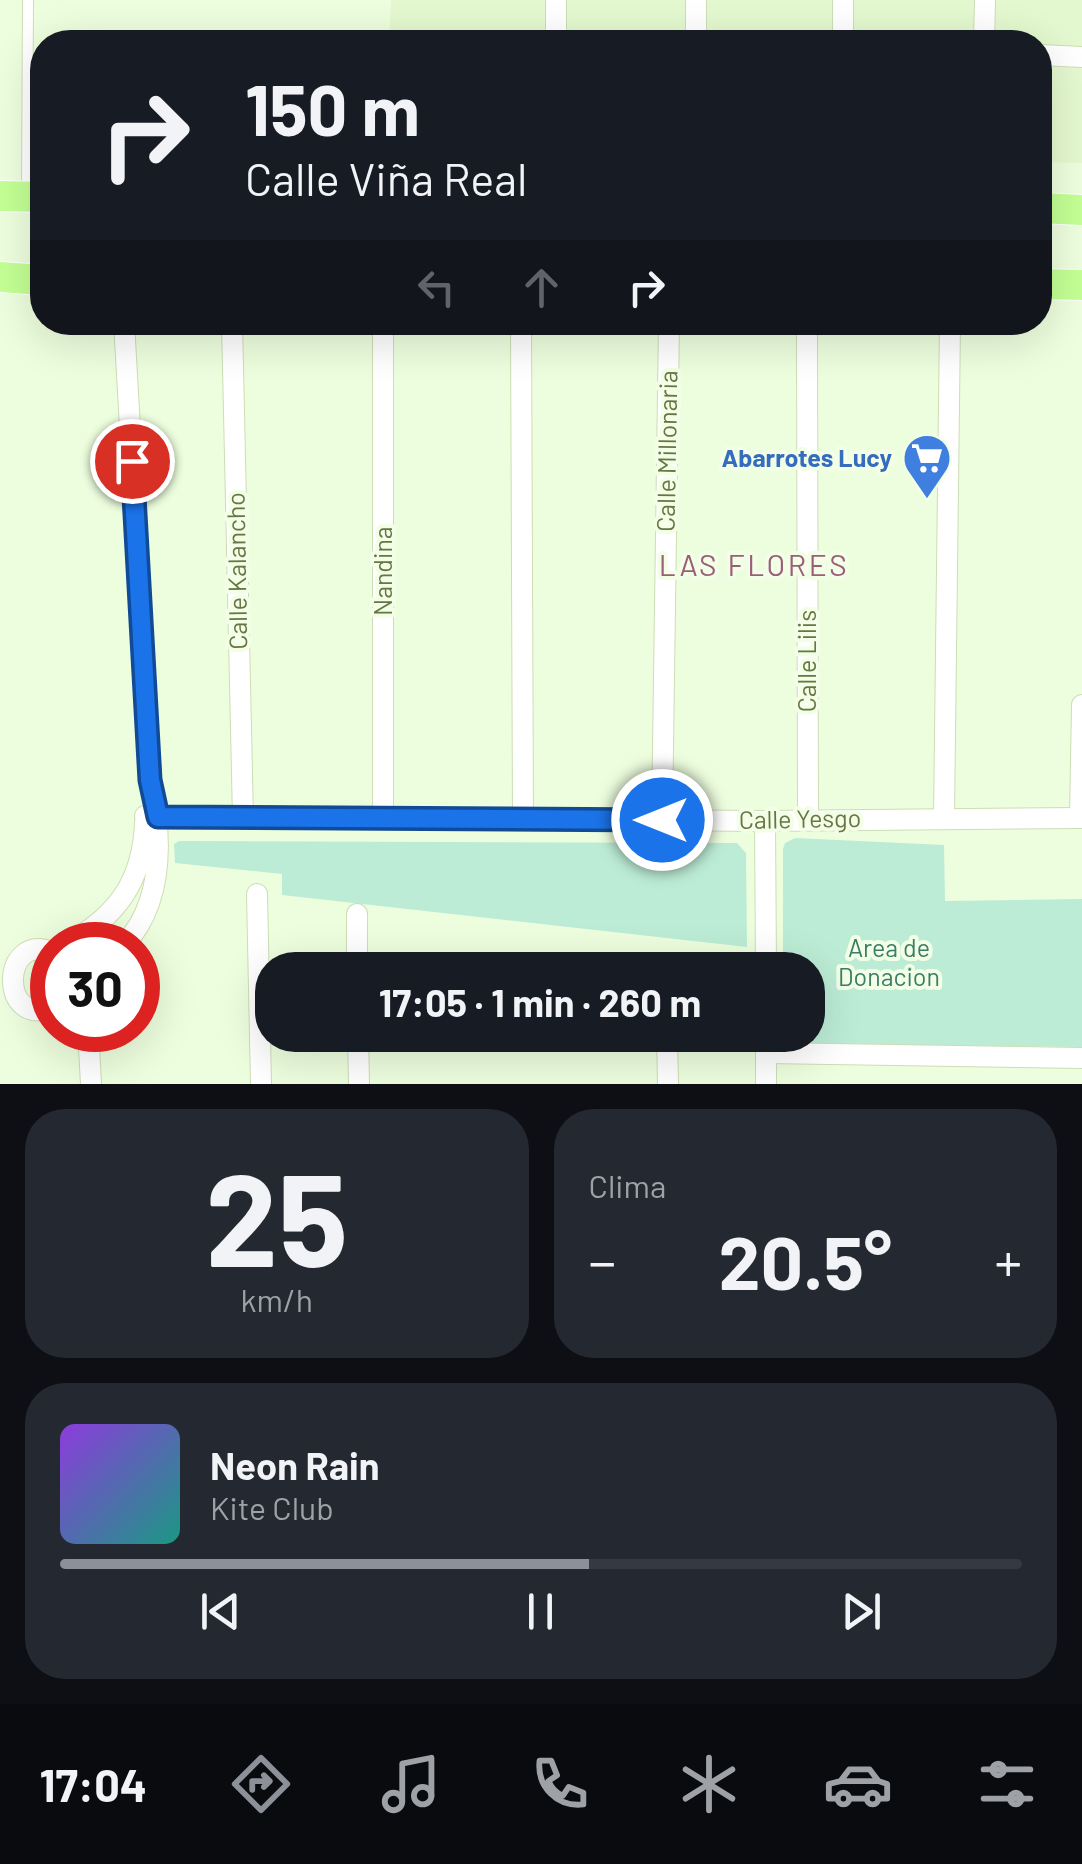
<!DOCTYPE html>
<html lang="es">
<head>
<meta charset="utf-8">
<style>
  body { margin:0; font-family:Barlow,sans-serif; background:#242831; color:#f1f3f6; height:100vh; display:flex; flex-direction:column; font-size:38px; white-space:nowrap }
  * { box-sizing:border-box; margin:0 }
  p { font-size:32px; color:#9ea1a6 }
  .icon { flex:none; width:55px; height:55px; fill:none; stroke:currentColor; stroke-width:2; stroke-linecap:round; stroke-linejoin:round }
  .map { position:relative; height:1084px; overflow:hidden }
  .drawer { display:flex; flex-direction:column; gap:25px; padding:25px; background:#0d0f14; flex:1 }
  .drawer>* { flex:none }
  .hud { position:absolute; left:30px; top:30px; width:1022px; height:305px; border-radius:40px; box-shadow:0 10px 40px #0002; background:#171b24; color:#f1f3f6; overflow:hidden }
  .speed { position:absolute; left:30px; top:922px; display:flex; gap:20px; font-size:50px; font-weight:700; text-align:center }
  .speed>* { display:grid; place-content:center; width:130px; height:130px; border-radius:50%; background:#171b24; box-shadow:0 10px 40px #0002; line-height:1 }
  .speed .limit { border:15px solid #d22; background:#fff; color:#111 }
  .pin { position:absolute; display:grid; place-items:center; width:85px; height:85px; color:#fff; margin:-42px; border:5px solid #fff; border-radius:50%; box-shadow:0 2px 10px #0007 }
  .me { position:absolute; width:110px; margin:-55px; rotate:270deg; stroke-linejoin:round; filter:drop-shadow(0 0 8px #0008) }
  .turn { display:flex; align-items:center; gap:35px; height:210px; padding:0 50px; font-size:45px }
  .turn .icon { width:130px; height:130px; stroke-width:2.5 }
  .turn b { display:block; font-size:70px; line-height:85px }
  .lanes { display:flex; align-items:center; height:95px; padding:0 50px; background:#0003; justify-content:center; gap:50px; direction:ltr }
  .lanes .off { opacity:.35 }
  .big { font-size:75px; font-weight:700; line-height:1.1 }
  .drawer .card { flex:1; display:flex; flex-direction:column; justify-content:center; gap:15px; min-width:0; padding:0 35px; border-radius:40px; background:#242831 }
  .drawer .dial { align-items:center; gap:0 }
  .dial b { font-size:130px; line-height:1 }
  .song { display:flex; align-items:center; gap:30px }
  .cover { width:120px; height:120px; border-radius:15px; background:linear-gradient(135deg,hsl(270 70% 55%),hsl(170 70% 35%)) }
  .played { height:10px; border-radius:5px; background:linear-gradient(90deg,#8c9099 55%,#363941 55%) }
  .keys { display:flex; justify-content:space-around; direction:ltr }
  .heat { display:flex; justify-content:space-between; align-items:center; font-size:55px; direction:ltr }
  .drawer .tiles { flex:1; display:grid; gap:25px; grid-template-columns:1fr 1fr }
  .card:last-child { grid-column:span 2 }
  .trip { position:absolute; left:255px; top:952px; width:570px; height:100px; border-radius:40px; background:#171b24; box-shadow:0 10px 40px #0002; font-weight:700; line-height:100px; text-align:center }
  .tab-bar { display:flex; height:160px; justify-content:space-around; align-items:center; background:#090b0e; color:#9ea1a6 }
  .tab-bar .icon { width:70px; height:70px }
  .tab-bar .active { color:#8c9099 }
  .tab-bar b { font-size:45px; color:#f1f3f6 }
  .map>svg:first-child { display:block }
  .residential { fill:#e4f8cf }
  .green { fill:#bcecd5 }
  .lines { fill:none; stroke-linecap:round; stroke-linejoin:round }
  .lane-casing { stroke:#cdddb5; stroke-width:12 }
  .street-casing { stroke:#cdddb5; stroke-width:22 }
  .primary-casing { stroke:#fff; stroke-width:32 }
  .lane { stroke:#fff; stroke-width:10 }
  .street { stroke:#fff; stroke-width:20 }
  .primary { stroke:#c3ff94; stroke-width:30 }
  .route-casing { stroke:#114b97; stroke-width:25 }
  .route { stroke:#1a73e8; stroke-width:18 }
  .labels { text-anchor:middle; stroke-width:8; stroke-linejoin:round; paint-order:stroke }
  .street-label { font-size:25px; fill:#677644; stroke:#f2ffe6 }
  .shop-label { font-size:25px; font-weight:bold; fill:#366cbe; stroke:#f2ffe6; text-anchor:end }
  .park-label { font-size:25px; fill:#3b7d66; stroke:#f2ffe6 }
  .quarter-label { font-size:30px; letter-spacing:2.5px; fill:#9a5f77; stroke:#f2ffe6 }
</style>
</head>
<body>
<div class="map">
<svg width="1082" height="1084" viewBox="0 0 1082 1084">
  <rect width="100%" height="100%" fill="#edfede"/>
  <polygon class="residential" points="391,0 1082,0 1082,163 1040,162 1040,42 389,42"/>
  <g class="green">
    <polygon points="795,838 944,845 945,901 1082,899 1082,1047 792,1044 784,1041 783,1035 808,1035 808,970 783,970 783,849 785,843"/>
    <polygon points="179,841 737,843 746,853 747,947 282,895 282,874 175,863 174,844"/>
  </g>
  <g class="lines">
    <g class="lane-casing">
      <polyline id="lane" points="27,194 28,0"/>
    </g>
    <g class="street-casing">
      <g id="street">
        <polyline points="696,0 696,42"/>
        <polyline points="556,42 556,0"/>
        <polyline points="843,42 843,0"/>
        <polyline points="984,42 985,0"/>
        <polyline points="1040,55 1082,57"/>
        <polyline points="232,322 243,819"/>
        <polyline points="521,322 523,819"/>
        <polyline points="807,322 808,820"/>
        <polyline points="145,816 765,821 1082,818"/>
        <polyline points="944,817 950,322"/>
        <polyline points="1080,818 1082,705"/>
        <polyline points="383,819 383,322"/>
        <polyline points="662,820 669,322"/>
        <polyline points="765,821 766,970"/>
        <polyline points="257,894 261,1084"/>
        <path d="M65 945C117 917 143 881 145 822"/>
        <path d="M124 945C165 901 162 835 150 780L124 322"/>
        <path d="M52 952C0 932 0 1029 52 1007"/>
        <polyline points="357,970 357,914"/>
        <polyline points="668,970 668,964"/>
        <polyline points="88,1030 91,1084"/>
        <polyline points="358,1035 359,1084"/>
        <polyline points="667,1035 668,1084"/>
        <polyline points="766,1035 766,1084"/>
        <polyline points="767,1053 1082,1058"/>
      </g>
    </g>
    <g class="primary-casing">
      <g id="primary">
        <polyline points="0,196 42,197"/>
        <polyline points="1040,208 1082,210"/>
        <polyline points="0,277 42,280"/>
        <polyline points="1040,284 1082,285"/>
      </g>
    </g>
    <use href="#lane" class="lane"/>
    <use href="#street" class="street"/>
    <use href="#primary" class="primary"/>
  </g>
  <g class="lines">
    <g class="route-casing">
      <polyline id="route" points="132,461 150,780 158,817 662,820"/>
    </g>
    <use href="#route" class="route"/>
  </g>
  <defs>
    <g id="supermarket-pin" transform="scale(2.5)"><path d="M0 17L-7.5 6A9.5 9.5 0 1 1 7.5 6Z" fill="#3f7fe0" stroke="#f2ffe6"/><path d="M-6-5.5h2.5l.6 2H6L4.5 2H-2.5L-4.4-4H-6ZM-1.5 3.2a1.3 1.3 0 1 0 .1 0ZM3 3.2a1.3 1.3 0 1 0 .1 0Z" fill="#fff"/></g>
  </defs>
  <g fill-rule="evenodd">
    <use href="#supermarket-pin" x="927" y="458"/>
  </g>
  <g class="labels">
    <g class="street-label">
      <text transform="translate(667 451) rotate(-89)" y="9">Calle Millonaria</text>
      <text transform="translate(237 571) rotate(-91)" y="9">Calle Kalancho</text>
      <text transform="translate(383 571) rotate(-90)" y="9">Nandina</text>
      <text transform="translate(807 661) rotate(-90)" y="9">Calle Lilis</text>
      <text transform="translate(800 819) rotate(-1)" y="9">Calle Yesgo</text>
    </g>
    <g class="shop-label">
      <text x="892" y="467">Abarrotes Lucy</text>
    </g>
    <g class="park-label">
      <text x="889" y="957">Area de<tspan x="889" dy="29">Donacion</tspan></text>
    </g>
    <g class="quarter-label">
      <text x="754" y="576">LAS FLORES</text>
    </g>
  </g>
</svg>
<div class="speed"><div class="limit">30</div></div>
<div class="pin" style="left:132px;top:461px;background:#d93025"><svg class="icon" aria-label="arrive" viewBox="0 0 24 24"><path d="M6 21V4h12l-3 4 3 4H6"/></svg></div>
<svg class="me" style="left:662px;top:820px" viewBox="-20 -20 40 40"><circle r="17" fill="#1a73e8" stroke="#fff" stroke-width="3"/><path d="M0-11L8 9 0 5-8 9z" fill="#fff"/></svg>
<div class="trip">17:05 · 1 min · 260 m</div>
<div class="hud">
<div class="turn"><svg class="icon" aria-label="right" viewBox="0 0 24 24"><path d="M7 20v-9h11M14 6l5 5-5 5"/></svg><div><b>150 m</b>Calle Viña Real</div></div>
<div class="lanes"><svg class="icon off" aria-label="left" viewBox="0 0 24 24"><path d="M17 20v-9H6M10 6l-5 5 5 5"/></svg><svg class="icon off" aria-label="ahead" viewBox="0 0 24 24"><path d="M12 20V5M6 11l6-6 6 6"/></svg><svg class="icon" aria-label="right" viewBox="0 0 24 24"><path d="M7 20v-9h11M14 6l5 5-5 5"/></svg></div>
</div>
</div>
<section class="drawer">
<div class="tiles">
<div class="card dial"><b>25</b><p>km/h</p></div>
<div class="card"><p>Clima</p>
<div class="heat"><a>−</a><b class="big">20.5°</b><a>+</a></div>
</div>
<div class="card">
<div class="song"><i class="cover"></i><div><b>Neon Rain</b><p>Kite Club</p></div></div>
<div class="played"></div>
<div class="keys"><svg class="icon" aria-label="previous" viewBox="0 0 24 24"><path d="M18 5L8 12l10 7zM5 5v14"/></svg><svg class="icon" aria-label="pause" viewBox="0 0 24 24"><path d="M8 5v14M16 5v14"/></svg><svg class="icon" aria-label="next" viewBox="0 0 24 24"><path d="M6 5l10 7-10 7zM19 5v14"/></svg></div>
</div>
</div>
</section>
<nav class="tab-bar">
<b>17:04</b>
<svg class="icon active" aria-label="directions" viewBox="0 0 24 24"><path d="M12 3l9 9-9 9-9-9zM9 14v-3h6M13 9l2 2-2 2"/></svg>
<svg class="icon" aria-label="music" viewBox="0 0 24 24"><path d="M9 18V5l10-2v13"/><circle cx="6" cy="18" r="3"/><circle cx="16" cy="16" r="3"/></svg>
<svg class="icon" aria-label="phone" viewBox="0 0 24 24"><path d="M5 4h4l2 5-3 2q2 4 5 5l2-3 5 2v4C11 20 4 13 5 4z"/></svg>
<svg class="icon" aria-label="climate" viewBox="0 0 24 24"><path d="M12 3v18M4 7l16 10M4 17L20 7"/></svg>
<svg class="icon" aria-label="car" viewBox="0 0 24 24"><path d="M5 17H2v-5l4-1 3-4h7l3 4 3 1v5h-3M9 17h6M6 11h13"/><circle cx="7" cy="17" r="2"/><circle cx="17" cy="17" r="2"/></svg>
<svg class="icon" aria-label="filters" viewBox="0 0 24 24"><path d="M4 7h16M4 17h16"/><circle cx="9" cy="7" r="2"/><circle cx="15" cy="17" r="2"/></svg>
</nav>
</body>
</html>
